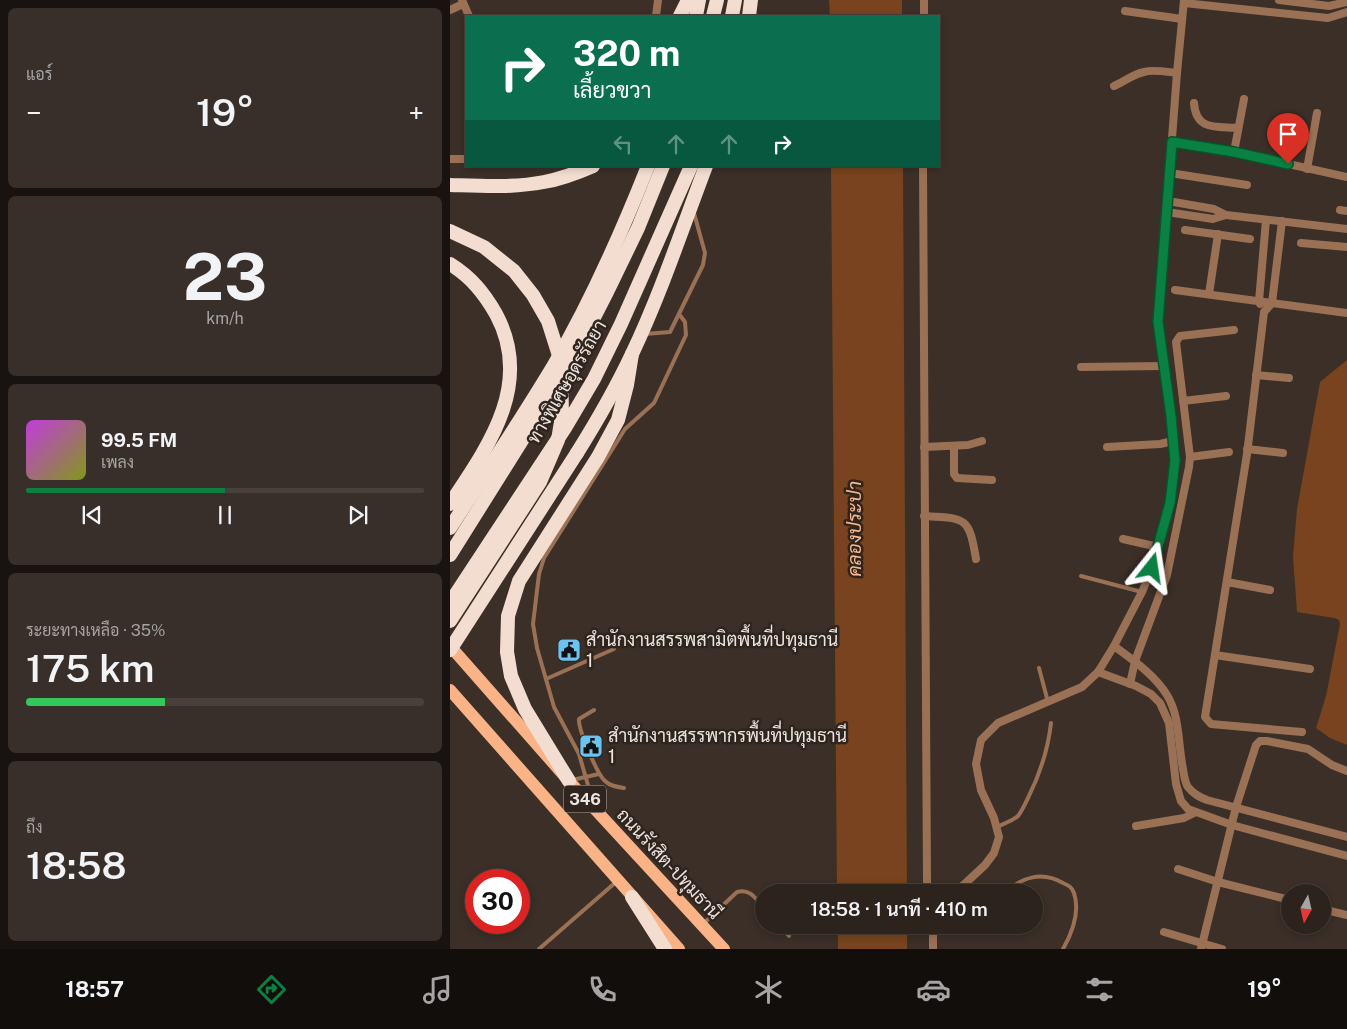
<!DOCTYPE html>
<html lang="th">
<head>
<meta charset="utf-8">
<style>
  body { margin:0; font-family:"Public Sans",Sarabun,sans-serif; background:#382f2a; color:#f1f3f6; height:100vh; display:flex; flex-direction:column; font-size:19px; white-space:nowrap }
  * { box-sizing:border-box; margin:0 }
  p { font-size:16px; color:#a6a4a4 }
  .icon { flex:none; width:28px; height:28px; fill:none; stroke:currentColor; stroke-width:2; stroke-linecap:round; stroke-linejoin:round }
  .map { position:relative; flex:1; overflow:hidden }
  .side { display:flex; flex-direction:column; gap:8px; padding:8px; background:#181310; width:450px }
  .side>* { flex:none }
  .banner { position:absolute; left:15px; top:15px; width:475px; height:152px; border-radius:0px; box-shadow:0 2px 8px #0003,0 0 0 1px #48403b; background:#0b6e4f; color:#fff; overflow:hidden }
  .needle { width:32px; rotate:188deg }
  .tools { position:absolute; left:831px; top:884px; display:grid; gap:10px }
  .tools a { display:grid; place-items:center; width:50px; height:50px; border-radius:50%; background:#2c231d; box-shadow:0 2px 8px #0003,0 0 0 1px #48403b; font-size:25px }
  .speed { position:absolute; left:15px; top:869px; display:flex; gap:10px; font-size:25px; font-weight:700; text-align:center }
  .speed>* { display:grid; place-content:center; width:65px; height:65px; border-radius:50%; background:#2c231d; box-shadow:0 2px 8px #0003,0 0 0 1px #48403b; line-height:1 }
  .speed .limit { border:8px solid #d22; background:#fff; color:#111 }
  .pin { position:absolute; display:grid; place-items:center; width:42px; height:42px; color:#fff; margin:-51px -21px; border-radius:50% 50% 50% 0; rotate:-45deg; box-shadow:0 0 5px #0007 }
  .pin .icon { rotate:45deg }
  .me { position:absolute; width:55px; margin:-28px; rotate:15deg; stroke-linejoin:round; filter:drop-shadow(0 0 4px #0008) }
  .turn { display:flex; align-items:center; gap:18px; height:105px; padding:0 25px; font-size:22px }
  .turn .icon { width:65px; height:65px; stroke-width:2.5 }
  .turn b { display:block; font-size:35px; line-height:42px }
  .lanes { display:flex; align-items:center; height:48px; padding:0 25px; background:#0003; justify-content:center; gap:25px; direction:ltr }
  .lanes .off { opacity:.35 }
  .big { font-size:38px; font-weight:600; line-height:1.1 }
  .side .widget { flex:1; display:flex; flex-direction:column; justify-content:center; gap:8px; min-width:0; padding:0 18px; border-radius:8px; background:#382f2a }
  .side .dial { align-items:center; gap:0 }
  .dial b { font-size:65px; line-height:1 }
  .song { display:flex; align-items:center; gap:15px }
  .cover { width:60px; height:60px; border-radius:8px; background:linear-gradient(135deg,hsl(290 70% 55%),hsl(70 70% 35%)) }
  .played { height:5px; border-radius:2px; background:linear-gradient(90deg,#0b8043 50%,#48403b 50%) }
  .keys { display:flex; justify-content:space-around; direction:ltr }
  .heat { display:flex; justify-content:space-between; align-items:center; font-size:28px; direction:ltr }
  .charge { height:8px; border-radius:4px; background:linear-gradient(90deg,#34c759 35%,#48403b 0) }
  .trip { position:absolute; left:305px; top:884px; width:288px; height:50px; border-radius:25px; background:#2c231d; box-shadow:0 2px 8px #0003,0 0 0 1px #48403b; font-weight:600; line-height:50px; text-align:center }
  .dock { display:flex; height:80px; justify-content:space-around; align-items:center; background:#120e0c; color:#a6a4a4 }
  .dock .icon { width:35px; height:35px }
  .dock .selected { color:#0b8043 }
  .dock b { font-size:22px; color:#f1f3f6 }
  main { display:flex; flex:1; min-height:0 }
  .map>svg:first-child { display:block }
  .water { fill:#78431e }
  .lines { fill:none; stroke-linecap:round; stroke-linejoin:round }
  .lane { stroke:#9b7156; stroke-width:4 }
  .street { stroke:#9b7156; stroke-width:8 }
  .primary { stroke:#f9b387; stroke-width:12 }
  .highway { stroke:#f3ddd0; stroke-width:14 }
  .highway-bridge { stroke:#f3ddd0; stroke-width:14 }
  .route-casing { stroke:#07532c; stroke-width:12 }
  .route { stroke:#0b8043; stroke-width:9 }
  .labels { text-anchor:middle; stroke-width:5; stroke-linejoin:round; paint-order:stroke }
  .shield { fill:#30251e; stroke:#b4aba5; stroke-width:1 }
  .shield-label { font-size:16px; font-weight:bold; fill:#ece4df }
  .street-label { font-size:18px; fill:#ece4df; stroke:#30251e }
  .poi-label { font-size:18px; fill:#ece4df; stroke:#30251e; text-anchor:start }
  .water-label { font-size:19px; font-style:italic; fill:#fab88f; stroke:#30251e }
</style>
</head>
<body>
<main>
<section class="side">
<div class="widget"><p>แอร์</p>
<div class="heat"><a>−</a><b class="big">19°</b><a>+</a></div>
</div>
<div class="widget dial"><b>23</b><p>km/h</p></div>
<div class="widget">
<div class="song"><i class="cover"></i><div><b>99.5 FM</b><p>เพลง</p></div></div>
<div class="played"></div>
<div class="keys"><svg class="icon" aria-label="previous" viewBox="0 0 24 24"><path d="M18 5L8 12l10 7zM5 5v14"/></svg><svg class="icon" aria-label="pause" viewBox="0 0 24 24"><path d="M8 5v14M16 5v14"/></svg><svg class="icon" aria-label="next" viewBox="0 0 24 24"><path d="M6 5l10 7-10 7zM19 5v14"/></svg></div>
</div>
<div class="widget"><p>ระยะทางเหลือ · 35%</p><b class="big">175 km</b><div class="charge"></div></div>
<div class="widget"><p>ถึง</p><b class="big">18:58</b></div>
</section>
<div class="map">
<svg width="897" height="949" viewBox="0 0 897 949">
  <rect width="100%" height="100%" fill="#3b2f27"/>
  <g class="water">
    <polygon points="379,0 452,0 452,16 380,16"/>
    <polygon points="381,166 453,166 457,892 387,892"/>
    <polygon points="897,360 897,745 880,738 866,728 876,696 890,624 889,620 884,618 847,612 843,556 847,509 870,382"/>
    <rect x="388" y="925" width="69" height="24"/>
  </g>
  <g class="lines">
    <g class="lane">
      <polyline points="195,334 220,332 253,265 255,253 244,213"/>
      <polyline points="631,576 692,592"/>
      <polyline points="589,668 598,702"/>
      <polyline points="96,679 164,649"/>
      <path d="M144 710 129 719C128 729 147 774 155 781 160 786 167 787 174 788"/>
      <polyline points="122,780 149,774"/>
      <polyline points="142,799 129,754 104,707 87,648 83,624 89,574 94,558 175,429 204,403 236,335 235,322 229,314"/>
      <path d="M547 827C553 824 562 821 568 816 572 811 575 804 578 798 590 774 598 750 601 723"/>
      <path d="M556 892C572 877 592 871 613 883 618 885 622 887 624 893 630 911 622 933 613 949"/>
      <path d="M253 924 287 892C300 888 306 899 314 908"/>
      <polyline points="329,925 339,936"/>
      <polyline points="89,949 166,882"/>
    </g>
    <g class="street">
      <polyline points="12,0 19,16"/>
      <polyline points="829,0 879,6 897,2"/>
      <polyline points="734,3 878,18 897,12"/>
      <polyline points="0,10 13,4"/>
      <polyline points="675,11 732,19"/>
      <polyline points="206,16 208,0"/>
      <polyline points="474,16 474,0"/>
      <path d="M664 86C674 82 683 74 694 72 703 69 717 72 727 73"/>
      <path d="M744 103C746 131 766 126 788 128"/>
      <polyline points="722,142 784,152 897,177"/>
      <polyline points="784,152 794,99"/>
      <polyline points="0,159 16,159"/>
      <polyline points="473,166 477,882 479,892"/>
      <polyline points="857,169 867,113"/>
      <polyline points="720,173 797,185"/>
      <polyline points="718,201 764,209 776,215 897,229"/>
      <polyline points="890,210 897,211"/>
      <polyline points="717,212 763,219 776,215"/>
      <polyline points="832,221 822,303 814,312 797,454 755,717 761,724 852,732"/>
      <polyline points="735,230 800,239"/>
      <polyline points="851,243 897,247"/>
      <polyline points="725,290 897,313"/>
      <polyline points="759,294 768,234"/>
      <polyline points="810,304 809,301 816,220"/>
      <polyline points="631,367 714,366"/>
      <polyline points="806,375 839,378"/>
      <polyline points="733,401 776,396"/>
      <polyline points="474,447 518,445 532,441"/>
      <polyline points="504,447 504,474 507,478 542,480"/>
      <polyline points="657,447 710,444 723,441"/>
      <polyline points="797,449 833,453"/>
      <polyline points="740,457 779,452"/>
      <path d="M474 516C516 518 519 517 526 559"/>
      <polyline points="673,539 708,547"/>
      <polyline points="777,582 820,590"/>
      <path d="M664 646C683 660 705 675 717 695 730 716 728 745 733 769 734 775 735 783 738 787 743 794 750 797 757 800L897 837"/>
      <polyline points="765,655 860,669"/>
      <polyline points="648,672 686,686 701,694 710,703 719,723 726,784 731,801 738,809 782,825 897,856"/>
      <polyline points="680,684 685,661 717,575 739,467 740,457 726,342 730,336 784,330"/>
      <polyline points="686,826 734,818 744,813"/>
      <polyline points="728,869 768,882 840,900"/>
      <polyline points="506,892 535,865 544,853 549,837 544,818 531,790 526,764 531,740 548,723 632,687 648,672 664,646 692,592 702,568 720,503 725,461 721,416 708,322 727,73 734,0"/>
      <polyline points="872,909 897,915"/>
      <polyline points="483,925 483,949"/>
      <polyline points="714,932 772,949"/>
      <polyline points="751,949 786,807 806,745 810,741 817,741 858,749 882,765 897,771"/>
    </g>
    <g class="primary">
      <polyline points="0,646 119,781 274,949"/>
      <polyline points="0,690 229,949"/>
    </g>
    <g class="highway">
      <polyline points="230,16 238,0"/>
      <polyline points="246,16 249,0"/>
      <polyline points="263,16 267,0"/>
      <polyline points="282,16 285,0"/>
      <polyline points="299,16 301,0"/>
      <path d="M0 185C31 186 63 188 94 182 111 179 127 173 143 166"/>
      <polyline points="0,231 34,247 64,271 83,295 98,321 111,362 112,416 108,440 90,482 0,621"/>
      <path d="M0 264C21 277 34 293 46 314 84 384 38 447 0 504"/>
      <path d="M127 453C147 421 166 388 182 354 211 293 232 229 256 166"/>
      <polyline points="119,781 75,709 61,676 57,652 58,616 69,581 148,457 168,420 177,385 182,354"/>
      <polyline points="182,897 215,949"/>
    </g>
    <g class="highway-bridge">
      <path d="M0 528C35 474 71 420 104 365 141 302 171 234 198 166"/>
      <polyline points="0,555 121,362 157,292 188,228 213,166"/>
      <polyline points="0,603 115,428 144,379 171,324 241,166"/>
      <polyline points="0,650 127,453"/>
    </g>
  </g>
  <g class="lines">
    <g class="route-casing">
      <polyline id="route" points="702,568 720,503 725,461 721,416 708,322 722,142 784,152 838,164"/>
    </g>
    <use href="#route" class="route"/>
  </g>
  <defs>
    <g id="civic-square" transform="scale(1.25)"><rect x="-9" y="-9" width="18" height="18" rx="4" fill="#6ac3f1" stroke="#30251e"/><path d="M-.6-6.5H3V-4.5H.6V-3L4-1V1h2V6H-6V1h2V-1L-.6-3ZM-1.2 2.5V6h2.4V2.5Z" fill="#111"/></g>
  </defs>
  <g fill-rule="evenodd">
    <use href="#civic-square" x="119" y="650"/>
    <use href="#civic-square" x="141" y="746"/>
  </g>
  <g class="labels">
    <rect class="shield" x="114" y="785.5" width="42" height="27" rx="4"/>
    <g class="shield-label">
      <text x="135" y="805">346</text>
    </g>
    <g class="street-label">
      <text transform="translate(117 382) rotate(-60)" y="6">ทางพิเศษอุดรรัถยา</text>
      <text transform="translate(219 864) rotate(47)" y="6">ถนนรังสิต-ปทุมธานี</text>
    </g>
    <g class="poi-label">
      <text x="136" y="646">สำนักงานสรรพสามิตพื้นที่ปทุมธานี<tspan x="136" dy="21">1</tspan></text>
      <text x="158" y="742">สำนักงานสรรพากรพื้นที่ปทุมธานี<tspan x="158" dy="21">1</tspan></text>
    </g>
    <g class="water-label">
      <text transform="translate(404 529) rotate(-90)" y="7">คลองประปา</text>
    </g>
  </g>
</svg>
<div class="tools">
<a><svg class="needle" viewBox="-14 -14 28 28"><path d="M0-13l5 13h-10z" fill="#e53935"/><path d="M0 13l5-13h-10z" fill="#a6a4a4"/></svg></a>
</div>
<div class="speed"><div class="limit">30</div></div>
<div class="pin" style="left:838px;top:164px;background:#d93025"><svg class="icon" aria-label="arrive" viewBox="0 0 24 24"><path d="M6 21V4h12l-3 4 3 4H6"/></svg></div>
<svg class="me" style="left:702px;top:568px" viewBox="-20 -20 40 40"><path d="M0-17L14 15 0 8-14 15z" fill="#0b8043" stroke="#fff" stroke-width="4"/></svg>
<div class="trip">18:58 · 1 นาที · 410 m</div>
<div class="banner">
<div class="turn"><svg class="icon" aria-label="right" viewBox="0 0 24 24"><path d="M7 20v-9h11M14 6l5 5-5 5"/></svg><div><b>320 m</b>เลี้ยวขวา</div></div>
<div class="lanes"><svg class="icon off" aria-label="left" viewBox="0 0 24 24"><path d="M17 20v-9H6M10 6l-5 5 5 5"/></svg><svg class="icon off" aria-label="ahead" viewBox="0 0 24 24"><path d="M12 20V5M6 11l6-6 6 6"/></svg><svg class="icon off" aria-label="ahead" viewBox="0 0 24 24"><path d="M12 20V5M6 11l6-6 6 6"/></svg><svg class="icon" aria-label="right" viewBox="0 0 24 24"><path d="M7 20v-9h11M14 6l5 5-5 5"/></svg></div>
</div>
</div>
</main>
<nav class="dock">
<b>18:57</b>
<svg class="icon selected" aria-label="directions" viewBox="0 0 24 24"><path d="M12 3l9 9-9 9-9-9zM9 14v-3h6M13 9l2 2-2 2"/></svg>
<svg class="icon" aria-label="music" viewBox="0 0 24 24"><path d="M9 18V5l10-2v13"/><circle cx="6" cy="18" r="3"/><circle cx="16" cy="16" r="3"/></svg>
<svg class="icon" aria-label="phone" viewBox="0 0 24 24"><path d="M5 4h4l2 5-3 2q2 4 5 5l2-3 5 2v4C11 20 4 13 5 4z"/></svg>
<svg class="icon" aria-label="climate" viewBox="0 0 24 24"><path d="M12 3v18M4 7l16 10M4 17L20 7"/></svg>
<svg class="icon" aria-label="car" viewBox="0 0 24 24"><path d="M5 17H2v-5l4-1 3-4h7l3 4 3 1v5h-3M9 17h6M6 11h13"/><circle cx="7" cy="17" r="2"/><circle cx="17" cy="17" r="2"/></svg>
<svg class="icon" aria-label="filters" viewBox="0 0 24 24"><path d="M4 7h16M4 17h16"/><circle cx="9" cy="7" r="2"/><circle cx="15" cy="17" r="2"/></svg>
<b>19°</b>
</nav>
</body>
</html>
